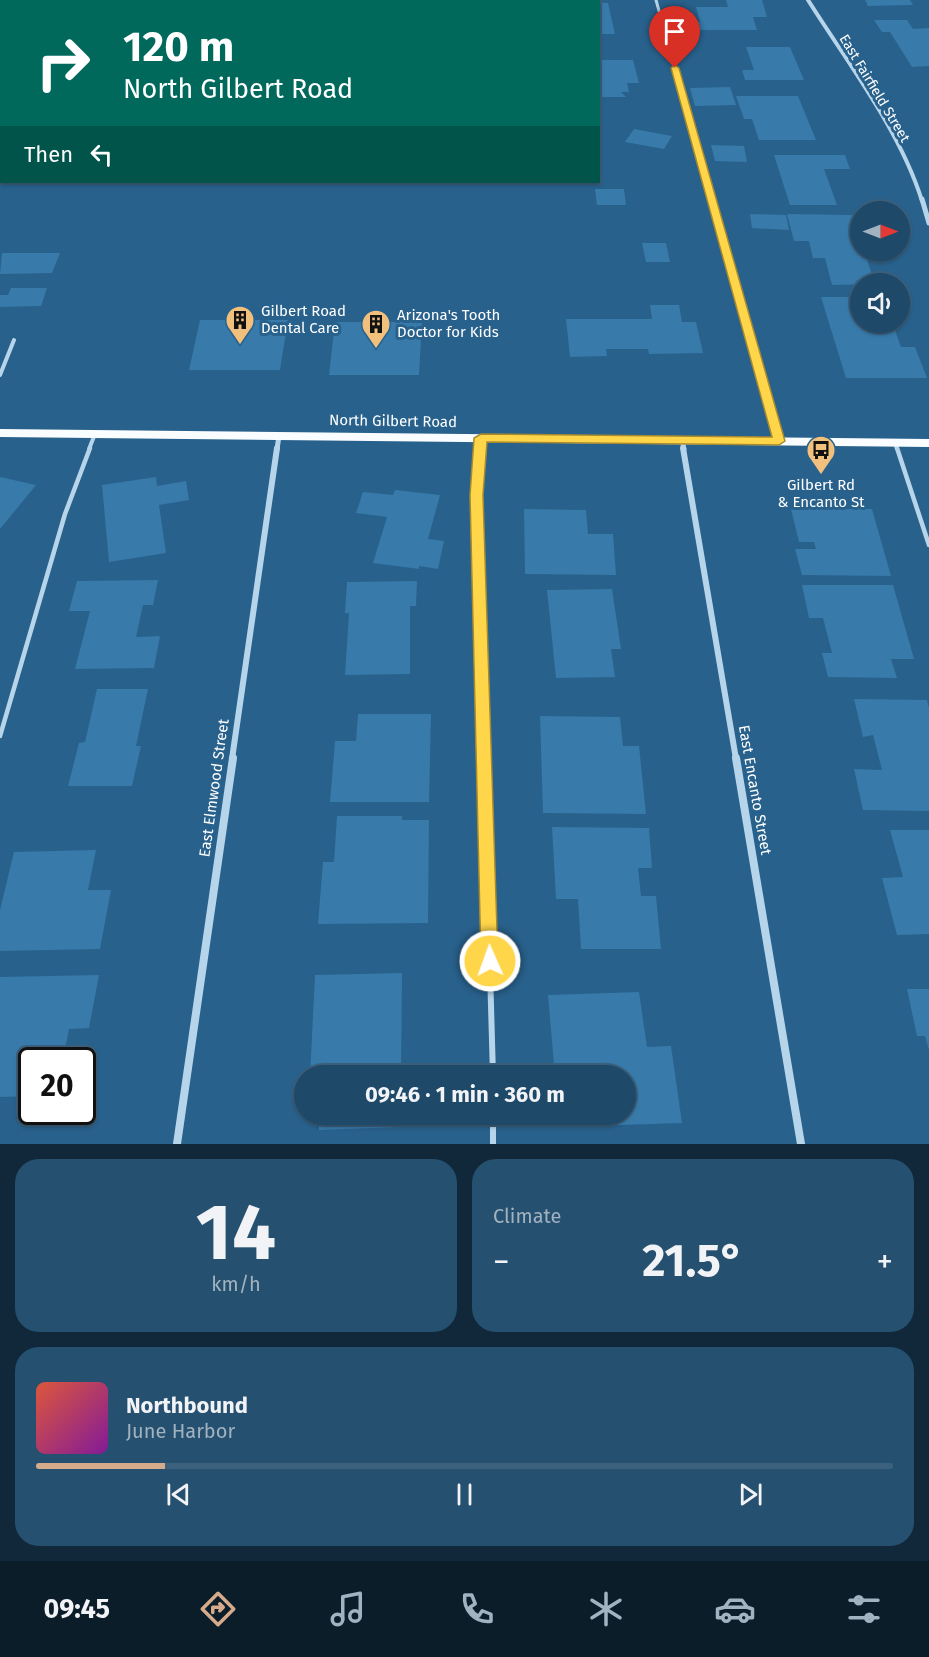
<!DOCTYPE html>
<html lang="en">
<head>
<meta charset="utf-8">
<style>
  body { margin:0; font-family:"Fira Sans",sans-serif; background:#26506f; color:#f1f3f6; height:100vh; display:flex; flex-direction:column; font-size:22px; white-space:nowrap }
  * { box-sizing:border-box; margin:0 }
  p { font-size:20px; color:#a1b2c0 }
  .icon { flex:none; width:33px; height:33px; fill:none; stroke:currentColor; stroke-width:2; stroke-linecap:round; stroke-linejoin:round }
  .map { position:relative; height:1144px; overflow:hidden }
  .sheet { display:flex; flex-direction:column; gap:15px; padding:15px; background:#10283a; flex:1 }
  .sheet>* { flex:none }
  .hud { position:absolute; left:0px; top:0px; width:600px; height:183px; box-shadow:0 2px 4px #0004,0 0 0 2px #3c617d; background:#00695c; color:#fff; overflow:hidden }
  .needle { width:39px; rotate:90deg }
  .fabs { position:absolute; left:850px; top:201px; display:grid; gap:12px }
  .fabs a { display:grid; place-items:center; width:60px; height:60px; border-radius:50%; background:#1e4969; box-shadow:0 2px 4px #0004,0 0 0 2px #3c617d; font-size:30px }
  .speed { position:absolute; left:18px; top:1047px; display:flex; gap:12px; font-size:30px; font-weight:700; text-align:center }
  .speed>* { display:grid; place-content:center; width:78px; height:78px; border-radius:50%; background:#1e4969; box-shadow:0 2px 4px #0004,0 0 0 2px #3c617d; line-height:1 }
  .speed .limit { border:3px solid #111; border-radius:9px; background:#fff; color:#111 }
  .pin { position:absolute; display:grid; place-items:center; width:51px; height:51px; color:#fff; margin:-62px -26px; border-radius:50% 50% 50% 0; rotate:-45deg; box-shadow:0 0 6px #0007 }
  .pin .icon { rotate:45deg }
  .me { position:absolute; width:66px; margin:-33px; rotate:358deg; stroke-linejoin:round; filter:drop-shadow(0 0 4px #0008) }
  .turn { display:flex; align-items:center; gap:21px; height:126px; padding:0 24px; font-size:27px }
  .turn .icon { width:78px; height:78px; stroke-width:2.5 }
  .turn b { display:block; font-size:42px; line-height:51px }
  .then { display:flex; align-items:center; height:57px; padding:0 24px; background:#0003; gap:12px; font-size:22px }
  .big { font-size:45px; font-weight:700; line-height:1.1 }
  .sheet .widget { flex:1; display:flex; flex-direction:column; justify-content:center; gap:9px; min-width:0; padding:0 21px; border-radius:24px; background:#26506f }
  .sheet .dial { align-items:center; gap:0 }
  .dial b { font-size:78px; line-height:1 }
  .song { display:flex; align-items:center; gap:18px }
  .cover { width:72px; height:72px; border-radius:9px; background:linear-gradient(135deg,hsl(10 70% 55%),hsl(290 70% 35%)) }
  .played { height:6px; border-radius:3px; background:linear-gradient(90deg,#d6ab8b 15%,#3c617d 15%) }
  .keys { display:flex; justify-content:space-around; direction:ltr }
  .heat { display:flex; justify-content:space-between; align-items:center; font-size:33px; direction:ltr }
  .sheet .tiles { flex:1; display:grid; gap:15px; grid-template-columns:1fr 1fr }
  .widget:last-child { grid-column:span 2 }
  .trip { position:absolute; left:294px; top:1065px; width:342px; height:60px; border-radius:30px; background:#1e4969; box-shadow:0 2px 4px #0004,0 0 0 2px #3c617d; font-weight:700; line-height:60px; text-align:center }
  .menu { display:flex; height:96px; justify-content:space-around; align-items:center; background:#0c1d2a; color:#a1b2c0 }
  .menu .icon { width:42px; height:42px }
  .menu .current { color:#d6ab8b }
  .menu b { font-size:27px; color:#f1f3f6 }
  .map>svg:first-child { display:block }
  .building { fill:#387aa9 }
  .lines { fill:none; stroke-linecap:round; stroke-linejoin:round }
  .service-far3 { stroke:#b7d5ea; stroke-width:3 }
  .service-far2 { stroke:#b7d5ea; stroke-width:4 }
  .service-far1 { stroke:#b7d5ea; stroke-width:4.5 }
  .service { stroke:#b7d5ea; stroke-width:6 }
  .minor-far3 { stroke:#b7d5ea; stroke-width:4 }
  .minor-far2 { stroke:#b7d5ea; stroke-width:5 }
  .minor-far1 { stroke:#b7d5ea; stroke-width:6 }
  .minor { stroke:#b7d5ea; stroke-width:8 }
  .primary { fill:#fafdff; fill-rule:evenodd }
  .route { fill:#ffd54a; stroke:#a68a30; stroke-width:1.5 }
  .labels { text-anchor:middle; stroke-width:6; stroke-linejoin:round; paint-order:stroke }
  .far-street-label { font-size:14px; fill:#fff; stroke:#28618c }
  .poi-label { font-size:15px; fill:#fff; stroke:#28618c; text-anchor:start }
  .street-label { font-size:15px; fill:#fff; stroke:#28618c }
</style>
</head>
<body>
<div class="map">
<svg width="929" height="1144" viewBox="0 0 929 1144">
  <rect width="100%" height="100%" fill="#28618c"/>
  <g class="building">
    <polygon points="726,0 762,0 767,17 753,17 757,30 697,30 695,22 700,22 696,7 728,7"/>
    <polygon points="865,0 910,0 913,5 868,6"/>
    <polygon points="598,3 608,3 615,34 598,34"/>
    <polygon points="874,20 907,20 913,29 929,28 929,66 912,67 890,32 882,32"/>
    <polygon points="746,47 790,47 804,80 745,80 742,70 754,70"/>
    <polygon points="598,60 633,60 639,83 627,83 629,92 621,92 626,97 598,97"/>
    <polygon points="730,87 736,105 695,106 690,88"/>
    <polygon points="736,96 798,96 816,140 759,140 752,119 744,119"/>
    <polygon points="634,129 672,136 664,149 625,142"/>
    <polygon points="711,145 744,146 747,162 715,161"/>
    <polygon points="774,155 845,155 850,169 824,169 837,205 790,205"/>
    <polygon points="503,182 568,182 569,185 508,184"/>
    <polygon points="595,189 624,189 626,205 597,205"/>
    <polygon points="750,214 786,215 789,230 752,228"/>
    <polygon points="787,214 852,215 861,242 861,250 864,250 875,284 832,285 825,258 813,258 809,241 794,241"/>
    <polygon points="642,243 666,243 670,262 646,262"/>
    <polygon points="2,253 60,253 52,273 0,274"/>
    <polygon points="11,288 47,288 41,306 0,307 0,295 8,295"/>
    <polygon points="821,297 861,297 861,322 892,322 901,347 915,347 927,378 846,378"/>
    <polygon points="650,305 679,305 682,322 696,322 703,353 649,354 648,349 606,349 607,356 570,357 566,319 652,319"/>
    <polygon points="200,320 288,320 280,370 189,370"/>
    <polygon points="335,322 422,322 419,375 329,375"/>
    <polygon points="0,477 36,485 0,529"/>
    <polygon points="156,477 157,486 186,481 189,500 159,505 166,553 109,562 102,485"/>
    <polygon points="395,490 440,495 428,539 444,541 438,569 419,566 419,569 373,563 387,517 356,513 363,492 393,495"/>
    <polygon points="524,509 586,510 588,534 613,534 616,575 525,574"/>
    <polygon points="791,509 872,509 891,576 802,575 795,549 816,549 814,542 799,542"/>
    <polygon points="158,580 153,605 143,605 136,637 160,636 154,668 75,669 90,611 69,611 77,581"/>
    <polygon points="417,581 416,606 410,606 410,674 345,675 349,613 345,613 347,582"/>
    <polygon points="802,585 893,585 914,659 891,659 897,678 828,677 822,653 832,653 823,618 809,618"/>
    <polygon points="612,589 621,649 611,649 615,677 556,678 547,590"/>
    <polygon points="97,689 148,689 136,746 141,746 132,786 68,786 79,743 85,742"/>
    <polygon points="854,699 927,700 929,708 929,811 863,810 854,769 882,770 873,735 863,737"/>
    <polygon points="358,714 431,714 429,802 330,802 335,741 356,741"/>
    <polygon points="540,716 620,717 623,746 639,746 646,814 543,813"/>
    <polygon points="337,816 402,816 402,820 429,820 428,923 318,924 323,862 334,862"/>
    <polygon points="552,827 649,828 652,868 638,868 641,896 656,896 661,949 581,949 578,899 556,899"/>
    <polygon points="890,830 929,830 929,934 897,935 882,878 903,877"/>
    <polygon points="96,850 88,890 111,890 100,949 0,951 0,910 14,852"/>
    <polygon points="402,973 401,1076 310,1076 315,975"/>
    <polygon points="99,975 89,1028 69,1029 63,1060 32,1060 32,1096 0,1097 0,977"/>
    <polygon points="907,989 929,989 929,1050 925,1036 917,1036"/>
    <polygon points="639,992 647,1047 671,1046 682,1123 559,1127 558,1114 626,1114 626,1076 555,1076 548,995"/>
    <polygon points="319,1114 401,1114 401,1127 319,1130"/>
  </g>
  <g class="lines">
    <polyline class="service-far3" points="656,0 712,201"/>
    <g class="service-far2">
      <polyline points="712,199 779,441"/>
      <polyline points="0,375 14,340"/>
      <polyline points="895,442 897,449"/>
      <polyline points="89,449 95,434"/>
      <polyline points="480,449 481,438"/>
    </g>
    <g class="service-far1">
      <polyline points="480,448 477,495 484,759"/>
      <polyline points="897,448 929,545"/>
      <polyline points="0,736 65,514 90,448"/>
    </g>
    <g class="service">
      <polyline points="484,758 493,1076"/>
      <polyline points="493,1114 493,1144"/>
    </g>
    <path class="minor-far3" d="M808 0C847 62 900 130 922 201"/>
    <g class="minor-far2">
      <polyline points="922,199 929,223"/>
      <polyline points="682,440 684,449"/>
      <polyline points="277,449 279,436"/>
    </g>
    <g class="minor-far1">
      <polyline points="683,448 736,759"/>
      <polyline points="232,759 277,448"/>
    </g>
    <g class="minor">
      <polyline points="736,758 801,1144"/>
      <polyline points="177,1144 233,758"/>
    </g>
    <polygon class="primary" points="0,429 929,439 929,447 0,437"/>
  </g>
  <polygon class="route" points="675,65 679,68 785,441 779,445 487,442 483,495 498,961 496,967 490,969 484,967 481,961 470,495 474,438 481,434 772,437 671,68"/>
  <defs>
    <g id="building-pin" transform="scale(1.5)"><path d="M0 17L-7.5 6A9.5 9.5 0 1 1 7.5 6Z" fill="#f2c07d" stroke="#28618c"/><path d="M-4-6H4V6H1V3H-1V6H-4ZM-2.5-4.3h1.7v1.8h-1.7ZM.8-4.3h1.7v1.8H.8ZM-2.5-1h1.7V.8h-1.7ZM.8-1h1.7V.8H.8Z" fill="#111"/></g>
    <g id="bus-pin" transform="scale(1.5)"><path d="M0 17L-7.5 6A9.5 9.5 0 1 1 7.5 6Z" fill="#f2c07d" stroke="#28618c"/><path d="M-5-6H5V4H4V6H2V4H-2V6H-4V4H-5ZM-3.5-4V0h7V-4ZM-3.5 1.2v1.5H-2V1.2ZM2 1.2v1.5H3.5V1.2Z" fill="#111"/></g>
  </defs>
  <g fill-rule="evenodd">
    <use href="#building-pin" x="240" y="320"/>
    <use href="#building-pin" x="376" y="324"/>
    <use href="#bus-pin" x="821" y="450"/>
  </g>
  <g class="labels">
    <g class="far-street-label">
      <text transform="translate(875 88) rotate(59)" y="5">East Fairfield Street</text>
    </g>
    <g class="poi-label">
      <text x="261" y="316">Gilbert Road<tspan x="261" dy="17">Dental Care</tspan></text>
      <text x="397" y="320">Arizona's Tooth<tspan x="397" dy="17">Doctor for Kids</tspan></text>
      <text x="821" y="490" text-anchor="middle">Gilbert Rd<tspan x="821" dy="17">&amp; Encanto St</tspan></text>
    </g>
    <g class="street-label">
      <text transform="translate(393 421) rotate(1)" y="5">North Gilbert Road</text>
      <text transform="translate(214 788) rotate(-82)" y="5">East Elmwood Street</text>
      <text transform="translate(755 790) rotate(80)" y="5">East Encanto Street</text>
    </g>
  </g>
</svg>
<div class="fabs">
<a><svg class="needle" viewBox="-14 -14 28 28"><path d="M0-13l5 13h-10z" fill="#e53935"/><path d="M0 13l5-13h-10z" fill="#a1b2c0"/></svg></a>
<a><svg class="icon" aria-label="sound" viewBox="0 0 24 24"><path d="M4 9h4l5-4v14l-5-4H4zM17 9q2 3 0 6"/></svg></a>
</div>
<div class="speed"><div class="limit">20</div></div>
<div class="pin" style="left:675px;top:68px;background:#d93025"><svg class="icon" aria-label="arrive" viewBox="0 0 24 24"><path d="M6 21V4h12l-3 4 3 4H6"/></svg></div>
<svg class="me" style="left:490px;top:961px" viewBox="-20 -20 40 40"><circle r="17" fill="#ffd54a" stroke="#fff" stroke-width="3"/><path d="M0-11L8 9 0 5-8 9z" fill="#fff"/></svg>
<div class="trip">09:46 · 1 min · 360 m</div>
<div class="hud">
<div class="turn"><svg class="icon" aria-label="right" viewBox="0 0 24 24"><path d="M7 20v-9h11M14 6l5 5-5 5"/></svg><div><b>120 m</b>North Gilbert Road</div></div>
<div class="then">Then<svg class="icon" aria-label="left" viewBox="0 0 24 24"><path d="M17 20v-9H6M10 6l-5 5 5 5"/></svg></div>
</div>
</div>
<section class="sheet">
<div class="tiles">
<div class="widget dial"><b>14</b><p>km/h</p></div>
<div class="widget"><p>Climate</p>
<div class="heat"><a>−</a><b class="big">21.5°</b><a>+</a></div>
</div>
<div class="widget">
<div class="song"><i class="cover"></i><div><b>Northbound</b><p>June Harbor</p></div></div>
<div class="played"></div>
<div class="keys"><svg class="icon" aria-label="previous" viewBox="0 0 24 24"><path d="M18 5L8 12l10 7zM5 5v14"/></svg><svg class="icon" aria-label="pause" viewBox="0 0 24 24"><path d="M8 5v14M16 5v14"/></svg><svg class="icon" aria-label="next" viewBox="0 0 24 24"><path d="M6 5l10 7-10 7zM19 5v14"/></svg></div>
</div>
</div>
</section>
<nav class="menu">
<b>09:45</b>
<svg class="icon current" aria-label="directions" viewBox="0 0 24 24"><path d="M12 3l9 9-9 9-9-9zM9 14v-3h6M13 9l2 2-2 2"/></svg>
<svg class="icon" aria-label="music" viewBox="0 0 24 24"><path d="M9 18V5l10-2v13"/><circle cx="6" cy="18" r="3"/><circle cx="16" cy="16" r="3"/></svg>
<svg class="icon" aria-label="phone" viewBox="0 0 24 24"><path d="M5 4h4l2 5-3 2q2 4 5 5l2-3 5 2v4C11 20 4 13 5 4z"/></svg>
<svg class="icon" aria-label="climate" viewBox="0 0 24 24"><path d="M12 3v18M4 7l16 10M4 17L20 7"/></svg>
<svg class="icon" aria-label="car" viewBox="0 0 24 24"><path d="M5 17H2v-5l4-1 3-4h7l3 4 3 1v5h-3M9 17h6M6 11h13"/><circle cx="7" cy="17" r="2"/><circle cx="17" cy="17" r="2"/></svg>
<svg class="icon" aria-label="filters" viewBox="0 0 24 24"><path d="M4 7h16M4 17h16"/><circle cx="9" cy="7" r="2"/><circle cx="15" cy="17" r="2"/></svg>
</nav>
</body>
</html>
